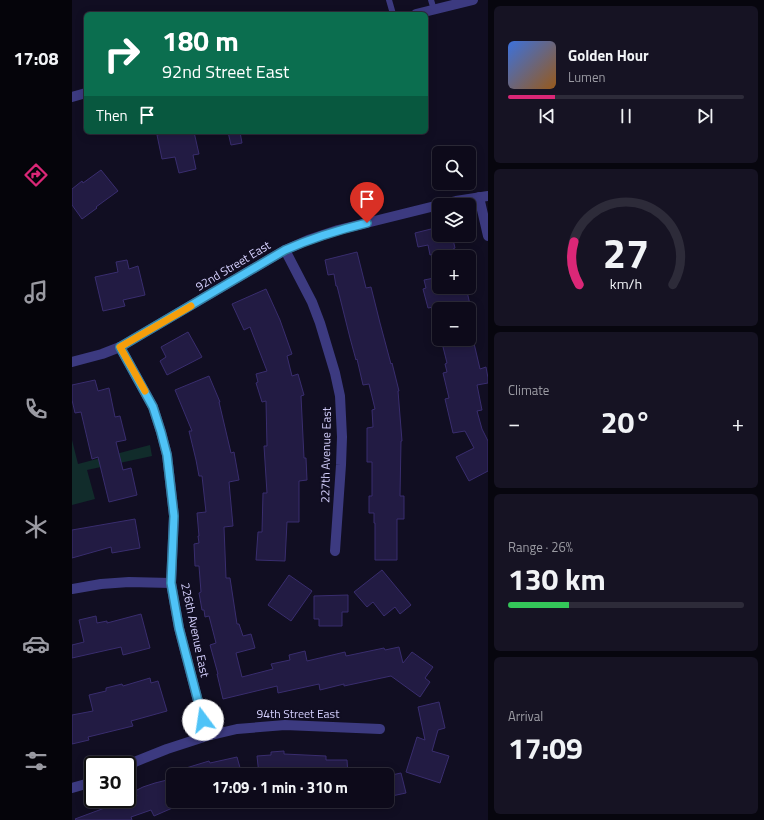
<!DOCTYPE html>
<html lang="en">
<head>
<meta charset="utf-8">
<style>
  body { margin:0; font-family:"Titillium Web",sans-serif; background:#161323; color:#f1f3f6; height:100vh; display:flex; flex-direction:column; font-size:15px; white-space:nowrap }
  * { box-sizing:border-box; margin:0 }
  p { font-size:13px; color:#9a9aa2 }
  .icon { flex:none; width:22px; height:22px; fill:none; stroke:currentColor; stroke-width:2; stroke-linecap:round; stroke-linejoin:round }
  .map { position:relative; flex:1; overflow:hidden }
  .details { display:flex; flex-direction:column; gap:6px; padding:6px; background:#07060e; width:276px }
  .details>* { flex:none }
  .banner { position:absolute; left:12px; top:12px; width:344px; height:122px; border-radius:6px; box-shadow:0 2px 10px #0003,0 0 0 1px #2d2b39; background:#0b6e4f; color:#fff; overflow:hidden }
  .controls { position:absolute; left:360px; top:146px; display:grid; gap:8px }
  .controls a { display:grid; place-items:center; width:44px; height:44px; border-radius:6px; background:#0d0a1a; box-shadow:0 2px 10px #0003,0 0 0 1px #2d2b39; font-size:20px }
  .speed { position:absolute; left:12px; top:756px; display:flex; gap:8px; font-size:20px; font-weight:700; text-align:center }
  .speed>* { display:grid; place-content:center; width:52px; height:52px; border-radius:50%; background:#0d0a1a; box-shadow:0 2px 10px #0003,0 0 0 1px #2d2b39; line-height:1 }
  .speed .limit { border:2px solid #111; border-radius:6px; background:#fff; color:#111 }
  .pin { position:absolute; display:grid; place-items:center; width:34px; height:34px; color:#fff; margin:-41px -17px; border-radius:50% 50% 50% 0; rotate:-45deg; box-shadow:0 0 4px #0007 }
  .pin .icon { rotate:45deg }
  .me { position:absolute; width:44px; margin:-22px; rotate:346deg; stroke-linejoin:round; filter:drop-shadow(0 0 3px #0008) }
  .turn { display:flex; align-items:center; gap:14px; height:84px; padding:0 12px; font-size:18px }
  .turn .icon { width:52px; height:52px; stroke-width:2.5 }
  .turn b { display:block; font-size:28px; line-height:34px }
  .then { display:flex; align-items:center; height:38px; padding:0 12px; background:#0003; gap:8px; font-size:15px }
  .big { font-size:30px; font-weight:700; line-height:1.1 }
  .details .tile { flex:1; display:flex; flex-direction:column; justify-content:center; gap:6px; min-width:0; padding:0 14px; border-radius:6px; background:#161323 }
  .details .dial { align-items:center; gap:0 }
  .dial svg { height:104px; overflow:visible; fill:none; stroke:#2d2b39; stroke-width:7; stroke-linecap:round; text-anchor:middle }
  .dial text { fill:#f1f3f6; stroke:none }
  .song { display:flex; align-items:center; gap:12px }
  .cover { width:48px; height:48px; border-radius:6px; background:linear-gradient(135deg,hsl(220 70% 55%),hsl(30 70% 35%)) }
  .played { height:4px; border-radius:2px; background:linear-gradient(90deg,#db2777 20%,#2d2b39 20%) }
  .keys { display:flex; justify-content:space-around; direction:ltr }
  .heat { display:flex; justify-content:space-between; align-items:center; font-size:22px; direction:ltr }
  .charge { height:6px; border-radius:3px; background:linear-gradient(90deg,#34c759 26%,#2d2b39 0) }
  .trip { position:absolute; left:94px; top:768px; width:228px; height:40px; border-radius:6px; background:#0d0a1a; box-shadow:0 2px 10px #0003,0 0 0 1px #2d2b39; font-weight:700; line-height:40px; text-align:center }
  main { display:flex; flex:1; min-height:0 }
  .menu { display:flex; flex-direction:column; width:72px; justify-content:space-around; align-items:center; background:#05040a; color:#9a9aa2 }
  .menu .icon { width:28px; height:28px }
  .menu .on { color:#db2777 }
  .menu b { font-size:18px; color:#f1f3f6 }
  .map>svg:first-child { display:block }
  .green { fill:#112c2b }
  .building { fill:#221b43; stroke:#392d6e }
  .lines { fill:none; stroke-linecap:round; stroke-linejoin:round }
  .service { stroke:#3c3a80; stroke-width:6 }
  .minor { stroke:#3c3a80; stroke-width:10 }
  .route-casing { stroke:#337fa1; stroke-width:10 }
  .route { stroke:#4fc3f7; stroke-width:7 }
  .slow { stroke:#f59e0b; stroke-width:7 }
  .labels { text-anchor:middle; stroke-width:4; stroke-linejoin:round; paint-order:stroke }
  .street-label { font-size:12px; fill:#d5d0fe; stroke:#110e22 }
</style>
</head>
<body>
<main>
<nav class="menu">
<b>17:08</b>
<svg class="icon on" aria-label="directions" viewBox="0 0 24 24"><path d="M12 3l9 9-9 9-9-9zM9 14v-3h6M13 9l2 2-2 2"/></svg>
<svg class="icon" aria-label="music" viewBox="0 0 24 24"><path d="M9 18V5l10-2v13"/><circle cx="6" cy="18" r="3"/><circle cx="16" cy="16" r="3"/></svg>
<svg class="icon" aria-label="phone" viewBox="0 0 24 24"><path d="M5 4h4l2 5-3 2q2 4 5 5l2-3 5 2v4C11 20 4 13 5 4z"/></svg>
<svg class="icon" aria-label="climate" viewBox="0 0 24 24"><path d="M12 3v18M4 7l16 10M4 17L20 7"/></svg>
<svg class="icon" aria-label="car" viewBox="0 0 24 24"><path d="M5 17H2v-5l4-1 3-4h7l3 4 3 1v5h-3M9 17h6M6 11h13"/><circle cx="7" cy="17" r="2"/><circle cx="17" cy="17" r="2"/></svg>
<svg class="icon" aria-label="filters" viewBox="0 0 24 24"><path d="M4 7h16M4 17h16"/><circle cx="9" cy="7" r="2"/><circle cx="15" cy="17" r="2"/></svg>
</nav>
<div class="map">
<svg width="416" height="820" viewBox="0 0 416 820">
  <rect width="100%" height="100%" fill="#110e22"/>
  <polygon class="green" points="0,440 6,464 78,445 80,456 15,470 23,499 0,505"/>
  <g class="building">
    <polygon points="99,132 122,132 127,154 121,155 124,169 107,173 103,157 90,159 85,135"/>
    <polygon points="156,132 168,132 170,143 159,145"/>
    <polygon points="29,170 46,191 24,207 25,208 10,219 0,205 0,189 10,181 11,183"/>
    <polygon points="367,227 367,235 380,235 383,248 381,249 382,257 367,257 366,253 358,255 356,245 346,247 343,233"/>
    <polygon points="285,252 294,288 299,287 308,323 319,364 320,363 327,391 326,391 330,441 329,441 328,496 332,496 332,519 325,519 325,560 303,560 303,523 302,523 302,513 297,513 297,496 300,496 300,462 295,462 295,428 301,427 300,410 303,409 297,384 291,385 285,359 284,360 278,338 265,286 264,286 262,274 256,275 253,260"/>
    <polygon points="55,260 57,269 66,266 73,295 51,300 53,306 31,311 23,277 46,272 44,262"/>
    <polygon points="367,277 367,287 394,287 399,309 362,309 362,307 356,308 351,289 354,288 352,280"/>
    <polygon points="194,289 208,320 220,354 215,356 220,376 226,374 232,395 229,396 232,458 234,458 235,480 227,481 227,522 215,522 213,561 184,560 186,532 190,532 191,493 195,493 192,446 195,446 194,401 190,402 184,383 186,382 184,374 195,371 178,327 172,330 160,304"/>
    <polygon points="116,332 130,357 95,375 88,361 94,357 89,347"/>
    <polygon points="369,339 401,339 408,369 414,367 416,378 416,383 405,385 410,410 405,411 410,429 416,441 416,471 397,481 384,457 402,448 393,431 381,433 373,399 377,398 371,373 375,372 373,364 375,363"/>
    <polygon points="137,376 148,402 147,402 159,453 162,452 167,480 157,482 161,526 152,527 154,578 158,578 165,624 167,624 171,636 179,634 183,648 164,653 170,677 201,669 199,664 218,660 217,655 233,651 235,661 273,652 274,656 312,648 313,650 327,647 331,663 340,652 361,667 353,678 358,682 348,697 319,676 272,686 272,684 248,690 247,684 206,693 205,686 151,699 145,674 146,674 138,645 144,643 137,616 133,617 132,610 130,610 127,593 129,592 127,566 123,566 122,544 127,543 126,536 127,536 125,513 134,512 130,476 127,476 124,460 117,431 120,431 103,390"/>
    <polygon points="23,380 26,391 37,388 43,417 48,416 54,440 44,442 51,470 59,468 65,495 37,502 26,457 20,459 9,412 3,413 0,400 0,385"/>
    <polygon points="63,519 68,548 40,553 39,547 0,558 0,530"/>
    <polygon points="310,570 339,605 328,614 323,607 312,616 301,602 295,607 282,592"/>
    <polygon points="217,575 240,591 219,621 196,605"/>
    <polygon points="276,595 276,612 270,612 270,626 247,626 247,619 242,619 242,596"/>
    <polygon points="69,614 78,648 51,655 49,647 0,658 0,645 12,642 7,620 24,616 25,623 35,621 35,623"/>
    <polygon points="78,678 79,683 86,681 95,711 59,721 61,726 16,737 17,740 0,744 0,715 21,711 17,695 34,691 34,688 50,684 51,686"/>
    <polygon points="367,702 373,728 366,730 360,751 377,756 368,783 334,772 345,737 353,740 346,707"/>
    <polygon points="212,751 212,754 254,756 254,760 275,760 276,775 187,775 185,756 199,755 199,752"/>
    <polygon points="165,757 170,775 101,775 101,772 137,761 138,763"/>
    <polygon points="329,773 334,793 315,797 315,776"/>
    <polygon points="95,780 101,795 101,801 103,801 105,806 82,816 79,810 59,817 60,820 4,820 3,819 65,796 63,791 71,787 83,783"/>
  </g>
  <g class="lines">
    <g class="service">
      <polyline points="317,0 321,14"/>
      <polyline points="359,0 362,10"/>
    </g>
    <g class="minor">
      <polyline points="344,14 401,0"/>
      <polyline points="0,97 14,93"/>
      <polyline points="407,197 416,236"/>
      <polyline points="368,205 384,201 416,196"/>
      <polyline points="213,250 240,302 248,323 263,373 268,396 270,437 269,465 263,551"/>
      <polyline points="48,347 81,407 89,432 95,455 102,516 99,583 107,628 135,736"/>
      <polyline points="0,362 30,354 48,347 213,250 236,240 266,230 367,205"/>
      <polyline points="0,589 29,584 57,582 99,583"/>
      <polyline points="55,766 65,761 95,749 135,736 165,729 213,725 308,729"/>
      <polyline points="0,788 21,782"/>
    </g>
  </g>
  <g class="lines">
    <g class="route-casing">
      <path id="route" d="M131 720 107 628 99 583 102 516 95 455 89 432 81 407 48 347 213 250C240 238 266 230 295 223"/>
    </g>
    <use href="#route" class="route"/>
    <polyline class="slow" points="73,391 48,347 119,306"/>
  </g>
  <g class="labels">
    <g class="street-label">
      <text transform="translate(161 266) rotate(-31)" y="4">92nd Street East</text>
      <text transform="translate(254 455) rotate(-89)" y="4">227th Avenue East</text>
      <text transform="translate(123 630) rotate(78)" y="4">226th Avenue East</text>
      <text x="226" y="718">94th Street East</text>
    </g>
  </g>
</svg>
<div class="controls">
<a><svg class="icon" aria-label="search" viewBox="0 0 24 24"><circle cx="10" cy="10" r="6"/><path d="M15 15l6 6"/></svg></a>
<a><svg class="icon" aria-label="layers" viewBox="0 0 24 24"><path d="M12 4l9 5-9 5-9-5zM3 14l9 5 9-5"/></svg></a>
<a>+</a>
<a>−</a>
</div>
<div class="speed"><div class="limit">30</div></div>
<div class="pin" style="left:295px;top:223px;background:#d93025"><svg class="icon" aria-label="arrive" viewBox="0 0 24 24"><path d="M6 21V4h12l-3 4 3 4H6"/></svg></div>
<svg class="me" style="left:131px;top:720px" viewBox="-20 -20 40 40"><circle r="19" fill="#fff"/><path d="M0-13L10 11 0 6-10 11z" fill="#4fc3f7"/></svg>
<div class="trip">17:09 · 1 min · 310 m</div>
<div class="banner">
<div class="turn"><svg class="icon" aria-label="right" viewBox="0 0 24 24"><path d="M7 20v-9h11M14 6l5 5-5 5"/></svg><div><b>180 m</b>92nd Street East</div></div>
<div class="then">Then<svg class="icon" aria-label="arrive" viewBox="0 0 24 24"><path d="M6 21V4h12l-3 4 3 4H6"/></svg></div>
</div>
</div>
<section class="details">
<div class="tile">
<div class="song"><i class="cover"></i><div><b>Golden Hour</b><p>Lumen</p></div></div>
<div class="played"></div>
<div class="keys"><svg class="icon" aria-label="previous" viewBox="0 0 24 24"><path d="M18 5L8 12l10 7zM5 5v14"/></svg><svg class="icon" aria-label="pause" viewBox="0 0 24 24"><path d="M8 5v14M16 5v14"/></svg><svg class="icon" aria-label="next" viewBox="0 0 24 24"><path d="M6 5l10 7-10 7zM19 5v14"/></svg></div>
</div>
<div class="tile dial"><svg viewBox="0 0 100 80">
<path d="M14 69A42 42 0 1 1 86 69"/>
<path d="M14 69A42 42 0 0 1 10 36" stroke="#db2777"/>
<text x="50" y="56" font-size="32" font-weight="700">27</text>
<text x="50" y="72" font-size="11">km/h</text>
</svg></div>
<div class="tile"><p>Climate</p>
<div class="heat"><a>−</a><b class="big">20°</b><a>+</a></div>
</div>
<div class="tile"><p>Range · 26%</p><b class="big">130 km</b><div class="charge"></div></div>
<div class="tile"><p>Arrival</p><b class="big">17:09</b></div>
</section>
</main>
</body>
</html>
